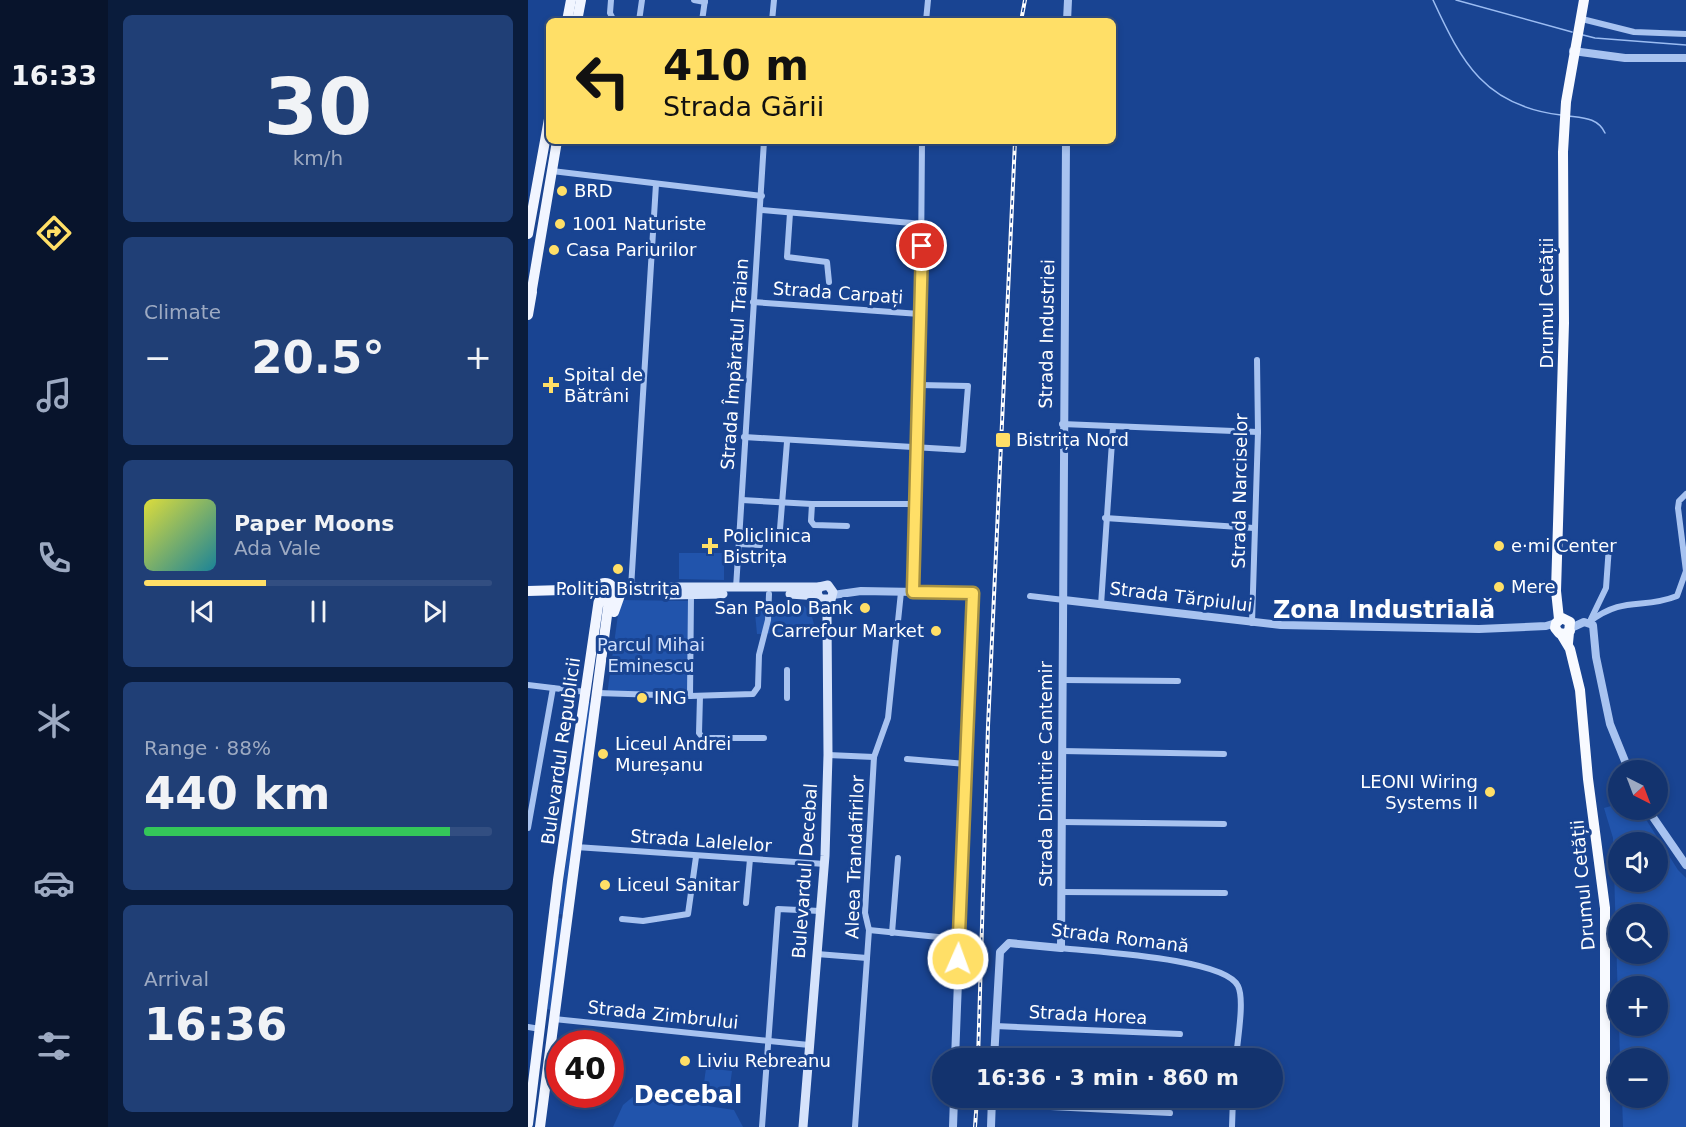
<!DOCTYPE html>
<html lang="en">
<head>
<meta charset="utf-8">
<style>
  body { margin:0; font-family:"DejaVu Sans",sans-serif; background:#203f76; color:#f1f3f6; height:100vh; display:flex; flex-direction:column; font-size:22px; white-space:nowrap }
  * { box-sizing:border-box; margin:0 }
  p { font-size:20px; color:#9daac2 }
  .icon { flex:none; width:33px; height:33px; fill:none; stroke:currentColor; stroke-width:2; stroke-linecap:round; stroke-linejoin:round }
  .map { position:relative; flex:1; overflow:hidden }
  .panel { display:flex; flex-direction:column; gap:15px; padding:15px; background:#0a1c3c; width:420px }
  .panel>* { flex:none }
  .banner { position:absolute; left:18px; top:18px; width:570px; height:126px; border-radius:9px; box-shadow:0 3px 9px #0003,0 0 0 2px #324e81; background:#ffdf67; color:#111; overflow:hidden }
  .needle { width:39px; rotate:138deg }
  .tools { position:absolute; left:1080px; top:760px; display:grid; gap:12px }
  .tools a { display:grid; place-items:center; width:60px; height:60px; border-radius:50%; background:#13336e; box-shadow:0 3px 9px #0003,0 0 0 2px #324e81; font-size:30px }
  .speed { position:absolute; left:18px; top:1030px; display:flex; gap:12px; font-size:30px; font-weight:700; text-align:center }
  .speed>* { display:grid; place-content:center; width:78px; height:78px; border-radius:50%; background:#13336e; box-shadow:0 3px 9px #0003,0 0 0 2px #324e81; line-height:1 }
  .speed .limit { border:9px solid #d22; background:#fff; color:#111 }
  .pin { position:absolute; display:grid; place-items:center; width:51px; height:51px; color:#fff; margin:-26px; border:3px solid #fff; border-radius:50%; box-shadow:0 2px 6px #0007 }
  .me { position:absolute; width:66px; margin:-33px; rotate:2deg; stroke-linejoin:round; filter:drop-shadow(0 0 4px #0008) }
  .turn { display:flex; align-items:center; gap:21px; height:126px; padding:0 18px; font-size:27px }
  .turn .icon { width:78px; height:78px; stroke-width:2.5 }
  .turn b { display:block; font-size:42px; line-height:51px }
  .big { font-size:45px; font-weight:800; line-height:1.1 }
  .panel .card { flex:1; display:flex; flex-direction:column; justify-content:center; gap:9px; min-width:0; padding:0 21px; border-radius:9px; background:#203f76 }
  .panel .dial { align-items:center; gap:0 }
  .dial b { font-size:78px; line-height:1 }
  .song { display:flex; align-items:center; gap:18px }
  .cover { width:72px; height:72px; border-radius:9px; background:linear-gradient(135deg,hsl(60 70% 55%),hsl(190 70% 35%)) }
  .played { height:6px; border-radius:3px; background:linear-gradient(90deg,#ffdf67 35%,#324e81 35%) }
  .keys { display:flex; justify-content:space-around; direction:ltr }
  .heat { display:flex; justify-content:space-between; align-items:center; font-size:33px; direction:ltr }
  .charge { height:9px; border-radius:4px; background:linear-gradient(90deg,#34c759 88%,#324e81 0) }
  .trip { position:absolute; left:404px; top:1048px; width:351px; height:60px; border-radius:30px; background:#13336e; box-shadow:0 3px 9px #0003,0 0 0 2px #324e81; font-weight:800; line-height:60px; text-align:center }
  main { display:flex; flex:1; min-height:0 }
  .tab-bar { display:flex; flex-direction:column; width:108px; justify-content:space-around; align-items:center; background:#08142c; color:#9daac2 }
  .tab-bar .icon { width:42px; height:42px }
  .tab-bar .selected { color:#ffdf67 }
  .tab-bar b { font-size:27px; color:#f1f3f6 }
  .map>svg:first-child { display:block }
  .green { fill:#2154ac; fill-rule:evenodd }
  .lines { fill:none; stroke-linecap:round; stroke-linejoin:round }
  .stream { stroke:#9bbcf2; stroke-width:1.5 }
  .minor { stroke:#a8c3f0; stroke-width:6 }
  .tertiary { stroke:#a8c3f0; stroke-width:8 }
  .secondary { stroke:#d6e3fb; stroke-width:9 }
  .primary { stroke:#f1f5ff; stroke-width:10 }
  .trunk { stroke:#f8faff; stroke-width:10 }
  .rail-casing { stroke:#fff; stroke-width:4 }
  .rail { stroke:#194492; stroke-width:1.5; stroke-dasharray:4.5; stroke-linecap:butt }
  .route-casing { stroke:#a69143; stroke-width:15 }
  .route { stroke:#ffdf67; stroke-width:10 }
  .poi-dot { fill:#ffdf67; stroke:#194492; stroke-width:2 }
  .labels { text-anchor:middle; stroke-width:6; stroke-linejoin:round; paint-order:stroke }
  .poi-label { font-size:18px; fill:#fff; stroke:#194492; text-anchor:start }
  .street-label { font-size:18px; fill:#fff; stroke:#194492 }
  .park-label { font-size:18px; fill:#cfdffb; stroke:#194492 }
  .district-label { font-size:24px; font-weight:bold; fill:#fff; stroke:#194492 }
</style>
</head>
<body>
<main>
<nav class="tab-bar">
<b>16:33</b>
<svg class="icon selected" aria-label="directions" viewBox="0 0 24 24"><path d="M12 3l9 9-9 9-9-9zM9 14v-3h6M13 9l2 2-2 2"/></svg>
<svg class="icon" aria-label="music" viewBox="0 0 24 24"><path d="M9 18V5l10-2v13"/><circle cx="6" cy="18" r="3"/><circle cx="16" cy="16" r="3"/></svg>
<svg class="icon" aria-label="phone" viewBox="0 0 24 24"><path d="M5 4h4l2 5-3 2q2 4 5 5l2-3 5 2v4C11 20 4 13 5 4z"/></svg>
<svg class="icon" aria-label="climate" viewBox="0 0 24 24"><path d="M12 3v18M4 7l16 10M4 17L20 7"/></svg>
<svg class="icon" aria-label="car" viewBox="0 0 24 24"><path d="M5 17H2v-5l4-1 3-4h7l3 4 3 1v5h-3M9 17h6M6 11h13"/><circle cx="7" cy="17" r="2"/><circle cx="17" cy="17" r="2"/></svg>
<svg class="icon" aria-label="filters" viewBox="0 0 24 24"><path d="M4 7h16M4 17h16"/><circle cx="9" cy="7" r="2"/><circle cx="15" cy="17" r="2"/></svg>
</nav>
<section class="panel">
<div class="card dial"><b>30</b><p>km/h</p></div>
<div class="card"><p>Climate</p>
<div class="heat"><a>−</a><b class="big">20.5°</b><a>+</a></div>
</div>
<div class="card">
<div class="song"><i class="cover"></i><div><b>Paper Moons</b><p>Ada Vale</p></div></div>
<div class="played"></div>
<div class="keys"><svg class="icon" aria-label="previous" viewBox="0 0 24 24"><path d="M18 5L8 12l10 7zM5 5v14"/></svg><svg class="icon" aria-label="pause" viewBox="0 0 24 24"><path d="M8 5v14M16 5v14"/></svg><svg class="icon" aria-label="next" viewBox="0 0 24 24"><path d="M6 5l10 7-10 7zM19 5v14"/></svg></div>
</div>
<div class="card"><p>Range · 88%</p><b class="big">440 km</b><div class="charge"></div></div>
<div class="card"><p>Arrival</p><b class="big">16:36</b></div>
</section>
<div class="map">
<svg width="1158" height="1127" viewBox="0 0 1158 1127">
  <rect width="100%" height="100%" fill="#194492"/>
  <g class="green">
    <polygon points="151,553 196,553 196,580 151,579"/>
    <polygon points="92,600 163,601 162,696 79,695"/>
    <path d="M271 602C283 610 285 617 287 631L229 634 226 603Z"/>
    <polygon points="60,702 65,703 37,915 31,914"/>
    <path d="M1090 804V810H1112L1150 870 1158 878V1127H1095L1094 1098H1130V1059H1092L1091 1026H1130V987H1090V1002L1085 838 1076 808ZM1090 843H1130V882H1090ZM1090 915H1130V954H1090Z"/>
    <polygon points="30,918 36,919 24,1010 19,1009"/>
    <polygon points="178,1068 204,1071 201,1093 175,1091"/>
    <polygon points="107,1095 206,1110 215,1127 85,1127 95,1105"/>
  </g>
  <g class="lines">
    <g class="stream">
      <path d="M905 0C934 63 957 106 1033 115"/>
      <polyline points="928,0 1044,32"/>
      <polyline points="1055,35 1067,38 1158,45"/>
      <path d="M1040 116C1056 118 1070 118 1077 133"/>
    </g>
    <g class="minor">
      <polyline points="83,0 82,13 86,21"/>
      <polyline points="166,0 177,2"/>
      <polyline points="1054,19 1106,32 1158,34"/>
      <polyline points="111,21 114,0"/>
      <polyline points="174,21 177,0"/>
      <polyline points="244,21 246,0"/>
      <polyline points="398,21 400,0"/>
      <polyline points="24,171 234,196"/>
      <polyline points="233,210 395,224"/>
      <polyline points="262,213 259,257 299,262 301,282"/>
      <polyline points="225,302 392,314"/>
      <polyline points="534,424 730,432"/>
      <polyline points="216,437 435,450 440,386 392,385"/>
      <polyline points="214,500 284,504 388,504"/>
      <polyline points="284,504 283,521 286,525 319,526"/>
      <polyline points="577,518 726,528"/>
      <polyline points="252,529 259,442"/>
      <polyline points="211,544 232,545"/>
      <polyline points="103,588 128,184"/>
      <polyline points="208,588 236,141"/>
      <polyline points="385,592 392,385 394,141"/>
      <polyline points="502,596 536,600"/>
      <polyline points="573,605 585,427"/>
      <polyline points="1063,619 1078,588 1081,546"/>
      <path d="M1061 622C1097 595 1114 610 1149 596L1158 571 1150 508 1151 501 1158 494"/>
      <polyline points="724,623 730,432 729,360"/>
      <polyline points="535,680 650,681"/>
      <polyline points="0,685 58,692"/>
      <polyline points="69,693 162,696 225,694 230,687 231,655 240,620 241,594"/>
      <polyline points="162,696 163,595"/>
      <polyline points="172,696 171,733 175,738 236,738"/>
      <polyline points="259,698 259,670"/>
      <polyline points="534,751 696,754"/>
      <polyline points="300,755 346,757"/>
      <polyline points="379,759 438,764"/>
      <polyline points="534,822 696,824"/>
      <polyline points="0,828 25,688"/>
      <polyline points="48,847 297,864"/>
      <polyline points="533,892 697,893"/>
      <polyline points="218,903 222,859"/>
      <polyline points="94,919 115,921 160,914 168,857"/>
      <polyline points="341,930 430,939"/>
      <polyline points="364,933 370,858"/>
      <path d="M533 948C566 952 696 958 710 986 717 1000 709 1042 708 1059"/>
      <polyline points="289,954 339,958"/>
      <polyline points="26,1019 281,1045"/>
      <polyline points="467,1026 652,1034"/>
      <polyline points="0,1027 12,1029"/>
      <polyline points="464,1104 642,1113"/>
      <polyline points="234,1127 250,909 292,911"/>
      <polyline points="327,1127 341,930 337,913 346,757 360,718 373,592"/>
      <polyline points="704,1127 705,1098"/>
    </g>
    <g class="tertiary">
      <polyline points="539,21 540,0"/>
      <polyline points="1045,51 1097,58 1158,58"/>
      <polyline points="305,595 333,591 445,593 427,1059"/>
      <polyline points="536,600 753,625 951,629 1018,626 1028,623"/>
      <polyline points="1043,628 1056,622 1065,625 1068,657 1082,724 1101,771"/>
      <polyline points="1120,810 1158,865"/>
      <polyline points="466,1059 472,952 481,943 533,948 538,141"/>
      <polyline points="425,1127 426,1098"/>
      <polyline points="463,1127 464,1098"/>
    </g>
    <g class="secondary">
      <polyline points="85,587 291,587"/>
      <polyline points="262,594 290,596"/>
      <polyline points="139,595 195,594"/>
      <polyline points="275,1127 297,856 300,755 299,616 305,592 300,585 291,587 289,593 292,599 302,599"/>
    </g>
    <g class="primary">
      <polyline points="39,21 43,0"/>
      <polyline points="49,21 53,0"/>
      <polyline points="0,234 21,119"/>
      <polyline points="4,289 29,141"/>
      <polyline points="0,315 4,292"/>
      <circle cx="77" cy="592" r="9"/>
      <polyline points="0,591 69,589"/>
      <polyline points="86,612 92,595"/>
      <polyline points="0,1124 30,880 71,599"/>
      <polyline points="12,1127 81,600"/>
    </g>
    <g class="trunk">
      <polyline points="1031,619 1028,591 1036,323 1035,152 1038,102 1056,0"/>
      <polyline points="1033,634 1042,649 1052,690 1060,779 1077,908 1077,1127"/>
      <polyline points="1040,643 1042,622 1034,618 1028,623 1027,628 1031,633 1036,634 1042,631"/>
    </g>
    <g class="rail-casing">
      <g id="rail">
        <polyline points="493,21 497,0"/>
        <polyline points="450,1059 460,726 487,141"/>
        <polyline points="447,1127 449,1098"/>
      </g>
    </g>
    <use href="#rail" class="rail"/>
  </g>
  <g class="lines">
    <g class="route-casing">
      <polyline id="route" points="394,246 385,592 445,593 430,959"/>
    </g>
    <use href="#route" class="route"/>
  </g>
  <g class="poi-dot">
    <circle cx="34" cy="191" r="6"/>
    <circle cx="32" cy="224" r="6"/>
    <circle cx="26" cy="250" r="6"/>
    <path d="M20 376h6v6h6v6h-6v6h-6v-6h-6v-6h6z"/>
    <rect x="467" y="432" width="16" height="16" rx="3"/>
    <path d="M179 537h6v6h6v6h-6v6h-6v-6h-6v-6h6z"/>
    <circle cx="971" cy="546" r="6"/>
    <circle cx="90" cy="569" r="6"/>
    <circle cx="971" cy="587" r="6"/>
    <circle cx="337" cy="608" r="6"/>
    <circle cx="408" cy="631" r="6"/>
    <circle cx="114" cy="698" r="6"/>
    <circle cx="75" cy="754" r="6"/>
    <circle cx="962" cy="792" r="6"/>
    <circle cx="77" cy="885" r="6"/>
    <circle cx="157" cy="1061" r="6"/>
  </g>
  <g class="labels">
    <g class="poi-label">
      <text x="46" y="197">BRD</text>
      <text x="44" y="230">1001 Naturiste</text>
      <text x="38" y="256">Casa Pariurilor</text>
      <text x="36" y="381">Spital de<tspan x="36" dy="21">Bătrâni</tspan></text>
      <text x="488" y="446">Bistrița Nord</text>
      <text x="195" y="542">Policlinica<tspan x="195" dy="21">Bistrița</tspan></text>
      <text x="983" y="552">e·mi Center</text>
      <text x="983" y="593">Mere</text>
      <text x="90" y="595" text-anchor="middle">Poliția Bistrița</text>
      <text x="325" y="614" text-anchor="end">San Paolo Bank</text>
      <text x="396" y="637" text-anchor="end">Carrefour Market</text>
      <text x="126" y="704">ING</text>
      <text x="87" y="750">Liceul Andrei<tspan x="87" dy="21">Mureșanu</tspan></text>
      <text x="950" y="788" text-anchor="end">LEONI Wiring<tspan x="950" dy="21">Systems II</tspan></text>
      <text x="89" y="891">Liceul Sanitar</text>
      <text x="169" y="1067">Liviu Rebreanu</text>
    </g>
    <g class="street-label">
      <text transform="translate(310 293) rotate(4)" y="6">Strada Carpați</text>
      <text transform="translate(1019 303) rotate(-90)" y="6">Drumul Cetății</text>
      <text transform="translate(519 334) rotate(-89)" y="6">Strada Industriei</text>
      <text transform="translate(207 364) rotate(-86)" y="6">Strada Împăratul Traian</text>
      <text transform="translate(712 491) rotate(-89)" y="6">Strada Narciselor</text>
      <text transform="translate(653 597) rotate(7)" y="6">Strada Tărpiului</text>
      <text transform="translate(33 751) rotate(-82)" y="6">Bulevardul Republicii</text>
      <text transform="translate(518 774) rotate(-90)" y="6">Strada Dimitrie Cantemir</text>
      <text transform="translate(173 841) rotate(4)" y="6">Strada Lalelelor</text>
      <text transform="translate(327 857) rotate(-88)" y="6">Aleea Trandafirilor</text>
      <text transform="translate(277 871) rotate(-86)" y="6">Bulevardul Decebal</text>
      <text transform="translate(1055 885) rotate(-95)" y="6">Drumul Cetății</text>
      <text transform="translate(592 938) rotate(7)" y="6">Strada Romană</text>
      <text transform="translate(135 1015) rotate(6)" y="6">Strada Zimbrului</text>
      <text transform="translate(560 1015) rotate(3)" y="6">Strada Horea</text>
    </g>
    <g class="park-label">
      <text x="123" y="651">Parcul Mihai<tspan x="123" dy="21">Eminescu</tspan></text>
    </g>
    <g class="district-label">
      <text x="856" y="618">Zona Industrială</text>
      <text x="160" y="1103">Decebal</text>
    </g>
  </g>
</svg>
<div class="tools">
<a><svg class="needle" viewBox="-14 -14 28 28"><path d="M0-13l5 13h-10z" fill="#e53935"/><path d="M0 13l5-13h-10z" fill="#9daac2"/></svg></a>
<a><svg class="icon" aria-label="sound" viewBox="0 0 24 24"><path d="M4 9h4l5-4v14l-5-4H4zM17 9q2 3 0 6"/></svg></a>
<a><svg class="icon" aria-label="search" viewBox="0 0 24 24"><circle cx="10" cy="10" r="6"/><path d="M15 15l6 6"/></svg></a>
<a>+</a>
<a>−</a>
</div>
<div class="speed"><div class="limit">40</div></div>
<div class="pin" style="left:394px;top:246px;background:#d93025"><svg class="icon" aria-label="arrive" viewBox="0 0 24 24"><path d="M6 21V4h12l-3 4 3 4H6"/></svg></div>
<svg class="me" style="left:430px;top:959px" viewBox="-20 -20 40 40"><circle r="17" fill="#ffdf67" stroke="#fff" stroke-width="3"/><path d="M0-11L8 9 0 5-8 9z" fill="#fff"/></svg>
<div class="trip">16:36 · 3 min · 860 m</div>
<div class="banner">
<div class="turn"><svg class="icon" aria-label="left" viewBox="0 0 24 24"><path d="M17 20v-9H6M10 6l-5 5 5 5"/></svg><div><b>410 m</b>Strada Gării</div></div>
</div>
</div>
</main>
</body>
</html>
